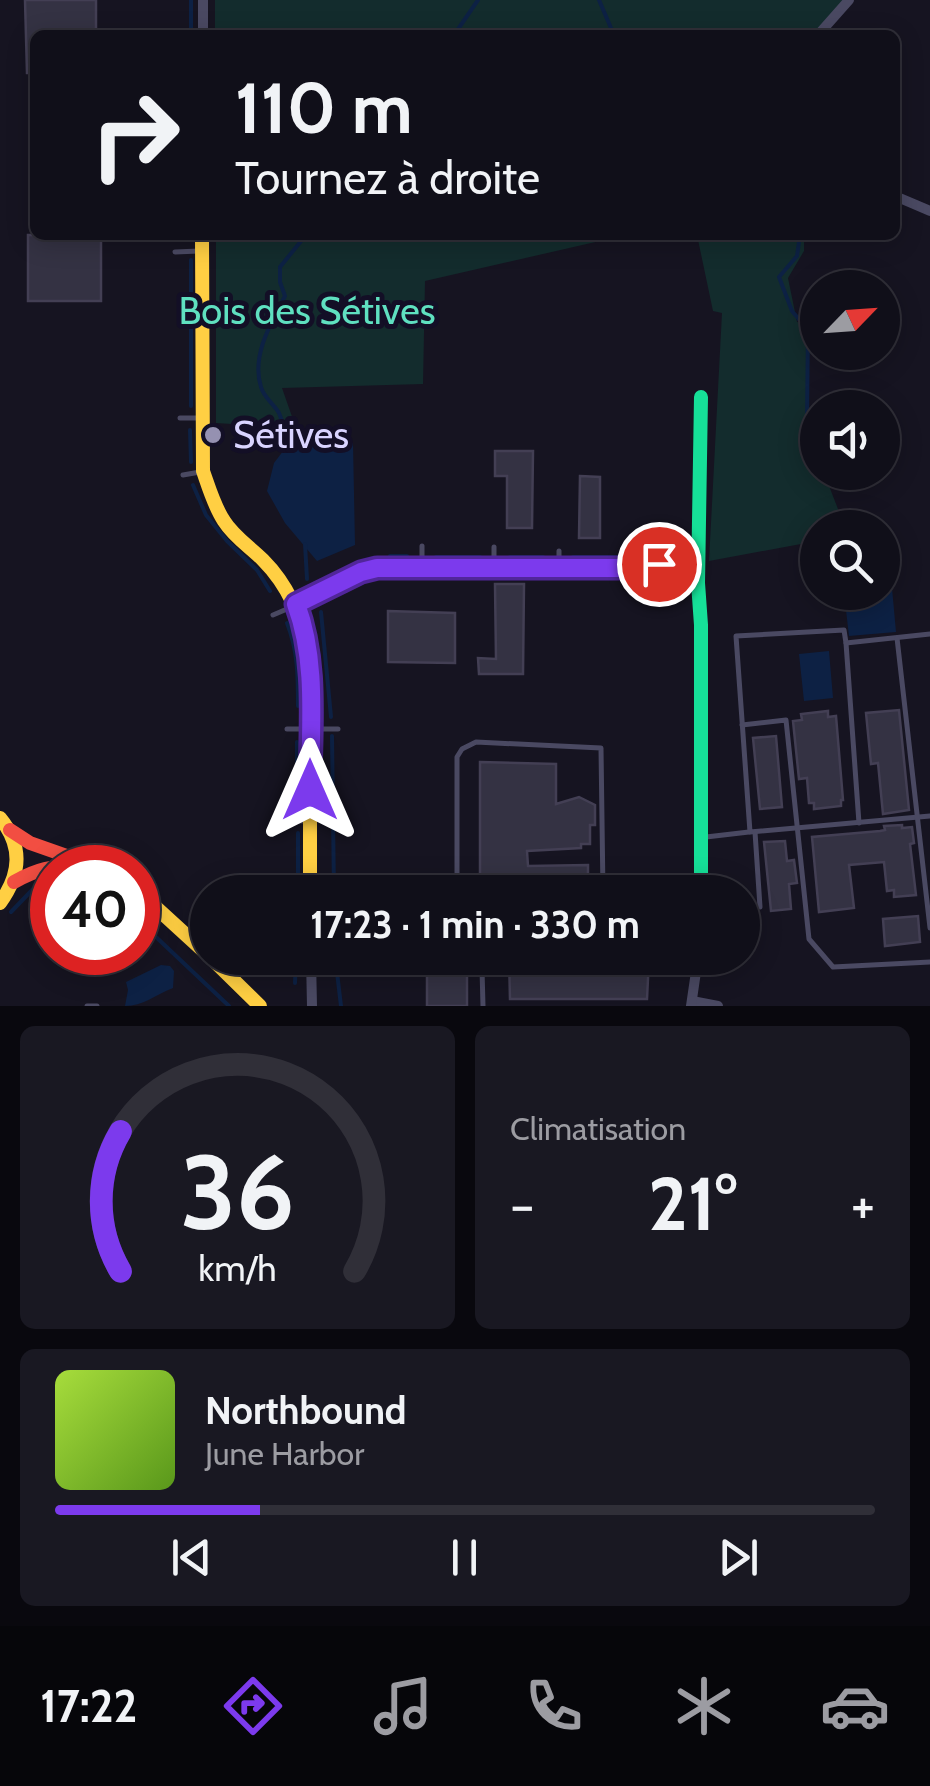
<!DOCTYPE html>
<html lang="fr">
<head>
<meta charset="utf-8">
<style>
  body { margin:0; font-family:Cabin,sans-serif; background:#191822; color:#f1f3f6; height:100vh; display:flex; flex-direction:column; font-size:38px; white-space:nowrap }
  * { box-sizing:border-box; margin:0 }
  p { font-size:32px; color:#9c9ca2 }
  .icon { flex:none; width:55px; height:55px; fill:none; stroke:currentColor; stroke-width:2; stroke-linecap:round; stroke-linejoin:round }
  .map { position:relative; height:1006px; overflow:hidden }
  .details { display:flex; flex-direction:column; gap:20px; padding:20px; background:#09080e; flex:1 }
  .details>* { flex:none }
  .hud { position:absolute; left:30px; top:30px; width:870px; height:210px; border-radius:15px; box-shadow:0 5px 25px #0003,0 0 0 2px #302f38; background:#100f19; color:#f1f3f6; overflow:hidden }
  .needle { width:65px; rotate:65deg }
  .buttons { position:absolute; left:800px; top:270px; display:grid; gap:20px }
  .buttons a { display:grid; place-items:center; width:100px; height:100px; border-radius:50%; background:#100f19; box-shadow:0 5px 25px #0003,0 0 0 2px #302f38; font-size:50px }
  .speed { position:absolute; left:30px; top:845px; display:flex; gap:20px; font-size:50px; font-weight:700; text-align:center }
  .speed>* { display:grid; place-content:center; width:130px; height:130px; border-radius:50%; background:#100f19; box-shadow:0 5px 25px #0003,0 0 0 2px #302f38; line-height:1 }
  .speed .limit { border:15px solid #d22; background:#fff; color:#111 }
  .pin { position:absolute; display:grid; place-items:center; width:85px; height:85px; color:#fff; margin:-42px; border:5px solid #fff; border-radius:50%; box-shadow:0 2px 10px #0007 }
  .me { position:absolute; width:110px; margin:-55px; rotate:0deg; stroke-linejoin:round; filter:drop-shadow(0 0 8px #0008) }
  .turn { display:flex; align-items:center; gap:35px; height:210px; padding:0 40px; font-size:45px }
  .turn .icon { width:130px; height:130px; stroke-width:2.5 }
  .turn b { display:block; font-size:70px; line-height:85px }
  .big { font-size:75px; font-weight:700; line-height:1.1 }
  .details .tile { flex:1; display:flex; flex-direction:column; justify-content:center; gap:15px; min-width:0; padding:0 35px; border-radius:15px; background:#191822 }
  .details .dial { align-items:center; gap:0 }
  .dial svg { height:260px; overflow:visible; fill:none; stroke:#302f38; stroke-width:7; stroke-linecap:round; text-anchor:middle }
  .dial text { fill:#f1f3f6; stroke:none }
  .song { display:flex; align-items:center; gap:30px }
  .cover { width:120px; height:120px; border-radius:15px; background:linear-gradient(135deg,hsl(80 70% 55%),hsl(90 70% 35%)) }
  .played { height:10px; border-radius:5px; background:linear-gradient(90deg,#7c3aed 25%,#302f38 25%) }
  .keys { display:flex; justify-content:space-around; direction:ltr }
  .heat { display:flex; justify-content:space-between; align-items:center; font-size:55px; direction:ltr }
  .details .tiles { flex:1; display:grid; gap:20px; grid-template-columns:1fr 1fr }
  .tile:last-child { grid-column:span 2 }
  .trip { position:absolute; left:190px; top:875px; width:570px; height:100px; border-radius:50px; background:#100f19; box-shadow:0 5px 25px #0003,0 0 0 2px #302f38; font-weight:700; line-height:100px; text-align:center }
  .menu { display:flex; height:160px; justify-content:space-around; align-items:center; background:#06060a; color:#9c9ca2 }
  .menu .icon { width:70px; height:70px }
  .menu .active { color:#7c3aed }
  .menu b { font-size:45px; color:#f1f3f6 }
  .map>svg:first-child { display:block }
  .green { fill:#132c2d }
  .water { fill:#0d2144 }
  .lines { fill:none; stroke-linecap:round; stroke-linejoin:round }
  .stream { stroke:#0d2144; stroke-width:4 }
  .building { fill:#343243; stroke:#433f54; stroke-width:2.5 }
  .lane { stroke:#4a4962; stroke-width:5 }
  .street { stroke:#4a4962; stroke-width:10 }
  .fast { stroke:#16e098; stroke-width:14 }
  .slow { stroke:#ffcf43; stroke-width:14 }
  .jam { stroke:#f24e42; stroke-width:14 }
  .route-casing { stroke:#51269a; stroke-width:25 }
  .route { stroke:#7c3aed; stroke-width:18 }
  .poi-dot { fill:#9591b1; stroke:#130f26; stroke-width:4 }
  .labels { text-anchor:middle; stroke-width:10; stroke-linejoin:round; paint-order:stroke }
  .park-label { font-size:38px; fill:#5fe0c0; stroke:#130f26 }
  .poi-label { font-size:38px; fill:#d9d4ff; stroke:#130f26; text-anchor:start }
</style>
</head>
<body>
<div class="map">
<svg width="930" height="1006" viewBox="0 0 930 1006">
  <rect width="100%" height="100%" fill="#161421"/>
  <g class="green">
    <polygon points="215,0 849,0 818,35 215,35"/>
    <polygon points="216,235 626,235 425,281 423,384 282,388 296,428 216,423"/>
    <polygon points="697,235 804,235 804,251 788,278 797,322 802,323 807,331 806,425 817,455 818,472 824,473 845,527 818,528 817,541 709,561 722,313 713,311"/>
  </g>
  <g class="water">
    <polygon points="293,438 353,443 355,545 317,561 285,523 267,491 274,463"/>
    <polygon points="883,555 889,555 896,632 849,636 844,593 882,592"/>
    <polygon points="829,651 833,698 804,701 799,654"/>
    <path d="M161 965 170 966 174 971 173 988C155 995 143 1006 125 1006L128 990 126 982Z"/>
  </g>
  <g class="lines">
    <g class="stream">
      <polyline points="191,0 191,35"/>
      <polyline points="599,0 614,35"/>
      <polyline points="454,35 478,0"/>
      <polyline points="800,235 797,256 779,277 792,311 808,330 807,421"/>
      <polyline points="191,240 191,235"/>
      <polyline points="191,406 191,260"/>
      <polyline points="190,430 191,462"/>
      <path d="M291 442C285 431 283 423 279 413 274 404 264 398 261 387 251 356 271 323 285 296L280 282V267L306 235"/>
      <polyline points="193,485 206,515 227,541 257,570 270,591"/>
      <polyline points="305,544 307,579"/>
      <polyline points="390,556 407,556"/>
      <polyline points="436,557 480,557"/>
      <polyline points="510,557 543,557"/>
      <polyline points="573,557 629,557"/>
      <polyline points="321,612 331,717"/>
      <path d="M287 623C298 651 298 677 298 706"/>
      <polyline points="332,736 334,892"/>
      <polyline points="297,742 297,810"/>
      <polyline points="298,892 298,833"/>
      <polyline points="11,912 34,888 52,885"/>
      <polyline points="138,920 229,1006"/>
      <polyline points="336,964 341,1006"/>
      <polyline points="295,983 296,958"/>
    </g>
  </g>
  <g class="building">
    <polygon points="25,0 96,0 96,35 35,35 35,73 27,73"/>
    <rect x="28" y="235" width="73" height="66"/>
    <polygon points="495,451 533,451 532,528 507,528 507,476 495,476"/>
    <polygon points="580,476 600,477 600,538 579,538"/>
    <polygon points="495,584 524,584 523,674 479,674 478,658 496,659"/>
    <polygon points="388,611 455,613 455,663 388,662"/>
    <polygon points="899,710 909,810 883,814 878,763 871,764 866,713"/>
    <polygon points="828,711 828,717 836,716 843,800 841,800 841,806 814,809 814,803 809,803 807,778 799,779 793,721 802,720 801,714"/>
    <polygon points="776,736 782,807 760,809 753,738"/>
    <polygon points="480,762 556,764 556,804 579,797 595,805 595,825 590,825 590,844 581,844 581,848 527,851 528,866 588,865 588,874 576,879 575,884 480,882"/>
    <polygon points="902,825 902,828 912,827 914,843 910,844 916,895 894,897 894,890 887,891 884,862 849,865 854,908 819,912 812,837 880,831 885,830 884,826"/>
    <polygon points="785,841 787,861 794,860 797,883 789,884 791,909 771,911 764,842"/>
    <polygon points="918,916 920,942 885,946 883,919"/>
    <rect x="427" y="958" width="40" height="48"/>
    <polygon points="509,958 649,958 647,999 510,999"/>
  </g>
  <g class="lines">
    <g class="lane">
      <polyline points="175,252 199,251"/>
      <polyline points="180,418 200,418"/>
      <polyline points="183,475 200,472"/>
      <polyline points="494,547 494,565"/>
      <polyline points="559,551 559,565"/>
      <polyline points="422,565 422,546"/>
      <polyline points="273,615 294,606"/>
      <polyline points="930,634 846,643 844,630 736,636 750,832 930,816"/>
      <polyline points="897,638 930,928"/>
      <polyline points="846,643 859,823"/>
      <polyline points="742,725 786,720 809,939 833,967 930,962"/>
      <polyline points="287,729 338,729"/>
      <polyline points="287,821 309,821"/>
      <polyline points="755,832 760,907"/>
      <polyline points="706,837 749,832"/>
      <polyline points="457,892 457,757 462,749 476,742 601,748 603,892"/>
      <polyline points="482,969 483,1006"/>
      <polyline points="87,1006 97,1006"/>
    </g>
    <g class="street">
      <polyline points="203,35 203,0"/>
      <polyline points="818,35 849,0"/>
      <polyline points="895,196 930,211"/>
      <polyline points="311,958 312,1006"/>
      <polyline points="692,1001 718,1006"/>
      <polyline points="691,1006 698,958"/>
    </g>
    <polyline class="fast" points="701,397 698,583 701,625 701,892"/>
    <g class="slow">
      <path d="M202 235 203 471C209 488 214 506 224 521 234 537 250 547 263 560 290 587 303 620 310 657V892"/>
      <polyline points="296,604 361,572 377,568 636,569 659,564"/>
      <path d="M0 818C23 846 21 874 0 903"/>
      <polyline points="138,891 208,955"/>
      <polyline points="211,958 260,1006"/>
    </g>
    <g class="jam">
      <polyline points="10,830 30,843 101,868"/>
      <path d="M14 882C35 870 54 864 78 868"/>
    </g>
  </g>
  <g class="lines">
    <g class="route-casing">
      <path id="route" d="M310 790C310 729 318 663 296 604L361 572 377 568H636L659 564"/>
    </g>
    <use href="#route" class="route"/>
  </g>
  <circle class="poi-dot" cx="213" cy="435" r="10"/>
  <g class="labels">
    <g class="park-label">
      <text x="307" y="324">Bois des Sétives</text>
    </g>
    <g class="poi-label">
      <text x="233" y="448">Sétives</text>
    </g>
  </g>
</svg>
<div class="buttons">
<a><svg class="needle" viewBox="-14 -14 28 28"><path d="M0-13l5 13h-10z" fill="#e53935"/><path d="M0 13l5-13h-10z" fill="#9c9ca2"/></svg></a>
<a><svg class="icon" aria-label="sound" viewBox="0 0 24 24"><path d="M4 9h4l5-4v14l-5-4H4zM17 9q2 3 0 6"/></svg></a>
<a><svg class="icon" aria-label="search" viewBox="0 0 24 24"><circle cx="10" cy="10" r="6"/><path d="M15 15l6 6"/></svg></a>
</div>
<div class="speed"><div class="limit">40</div></div>
<div class="pin" style="left:659px;top:564px;background:#d93025"><svg class="icon" aria-label="arrive" viewBox="0 0 24 24"><path d="M6 21V4h12l-3 4 3 4H6"/></svg></div>
<svg class="me" style="left:310px;top:790px" viewBox="-20 -20 40 40"><path d="M0-17L14 15 0 8-14 15z" fill="#7c3aed" stroke="#fff" stroke-width="4"/></svg>
<div class="trip">17:23 · 1 min · 330 m</div>
<div class="hud">
<div class="turn"><svg class="icon" aria-label="right" viewBox="0 0 24 24"><path d="M7 20v-9h11M14 6l5 5-5 5"/></svg><div><b>110 m</b>Tournez à droite</div></div>
</div>
</div>
<section class="details">
<div class="tiles">
<div class="tile dial"><svg viewBox="0 0 100 80">
<path d="M14 69A42 42 0 1 1 86 69"/>
<path d="M14 69A42 42 0 0 1 14 26" stroke="#7c3aed"/>
<text x="50" y="56" font-size="32" font-weight="700">36</text>
<text x="50" y="72" font-size="11">km/h</text>
</svg></div>
<div class="tile"><p>Climatisation</p>
<div class="heat"><a>−</a><b class="big">21°</b><a>+</a></div>
</div>
<div class="tile">
<div class="song"><i class="cover"></i><div><b>Northbound</b><p>June Harbor</p></div></div>
<div class="played"></div>
<div class="keys"><svg class="icon" aria-label="previous" viewBox="0 0 24 24"><path d="M18 5L8 12l10 7zM5 5v14"/></svg><svg class="icon" aria-label="pause" viewBox="0 0 24 24"><path d="M8 5v14M16 5v14"/></svg><svg class="icon" aria-label="next" viewBox="0 0 24 24"><path d="M6 5l10 7-10 7zM19 5v14"/></svg></div>
</div>
</div>
</section>
<nav class="menu">
<b>17:22</b>
<svg class="icon active" aria-label="directions" viewBox="0 0 24 24"><path d="M12 3l9 9-9 9-9-9zM9 14v-3h6M13 9l2 2-2 2"/></svg>
<svg class="icon" aria-label="music" viewBox="0 0 24 24"><path d="M9 18V5l10-2v13"/><circle cx="6" cy="18" r="3"/><circle cx="16" cy="16" r="3"/></svg>
<svg class="icon" aria-label="phone" viewBox="0 0 24 24"><path d="M5 4h4l2 5-3 2q2 4 5 5l2-3 5 2v4C11 20 4 13 5 4z"/></svg>
<svg class="icon" aria-label="climate" viewBox="0 0 24 24"><path d="M12 3v18M4 7l16 10M4 17L20 7"/></svg>
<svg class="icon" aria-label="car" viewBox="0 0 24 24"><path d="M5 17H2v-5l4-1 3-4h7l3 4 3 1v5h-3M9 17h6M6 11h13"/><circle cx="7" cy="17" r="2"/><circle cx="17" cy="17" r="2"/></svg>
</nav>
</body>
</html>
